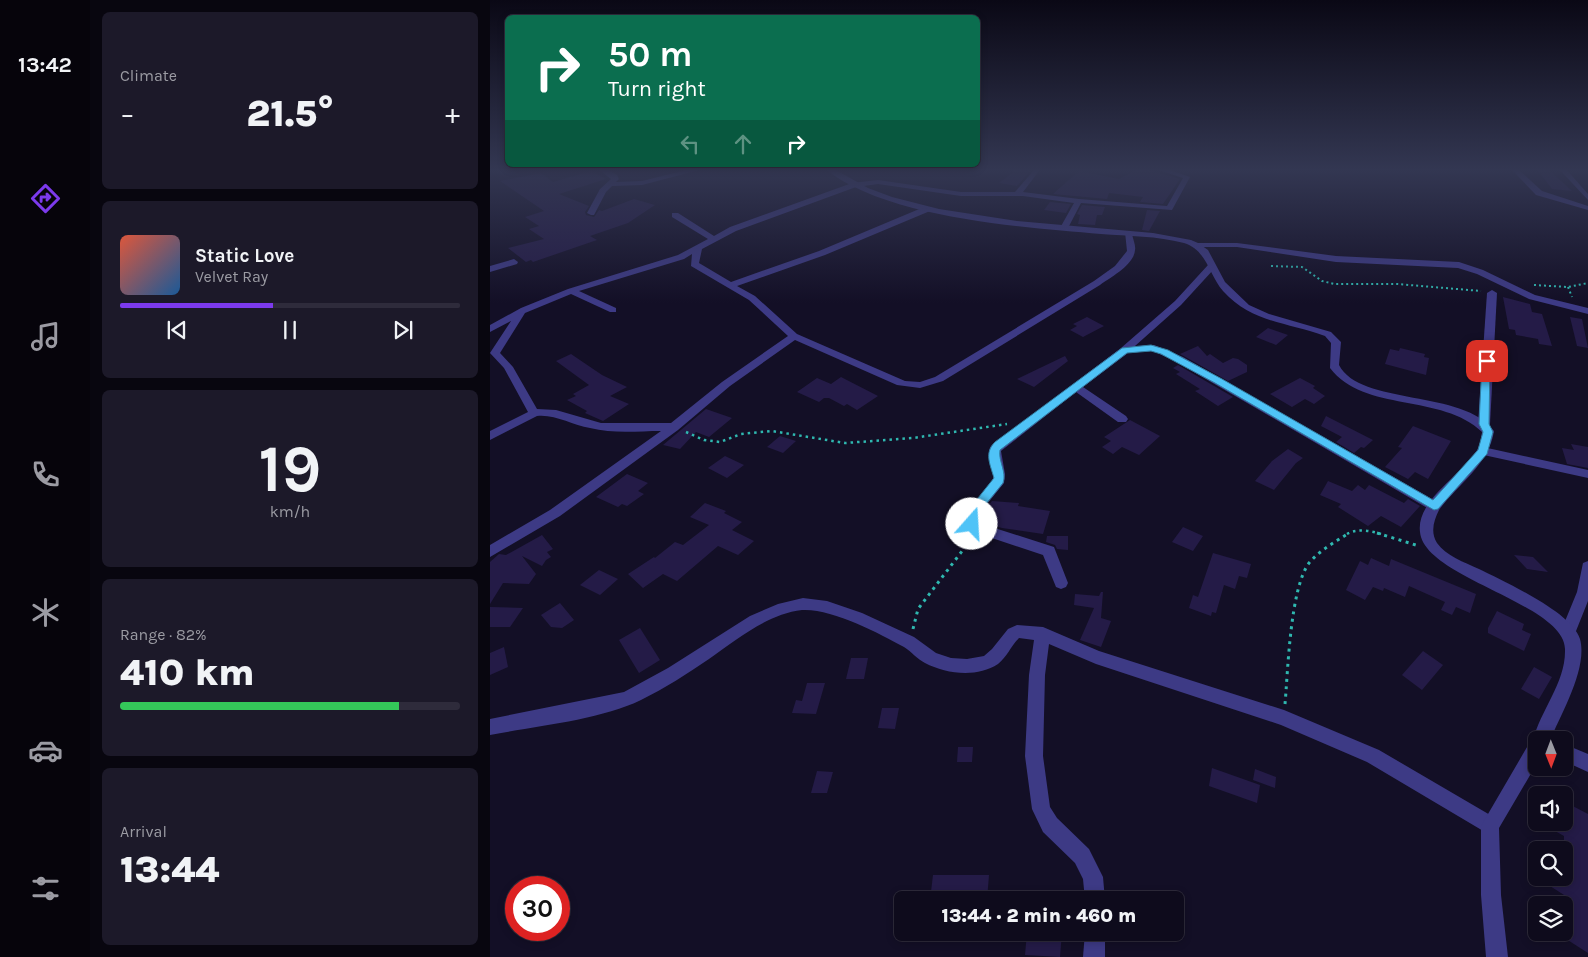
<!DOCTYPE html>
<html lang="en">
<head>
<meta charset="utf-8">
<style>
  body { margin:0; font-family:Karla,sans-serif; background:#1c1929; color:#f1f3f6; height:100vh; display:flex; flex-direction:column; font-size:19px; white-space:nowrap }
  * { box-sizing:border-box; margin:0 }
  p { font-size:16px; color:#9b9ba3 }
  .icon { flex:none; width:28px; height:28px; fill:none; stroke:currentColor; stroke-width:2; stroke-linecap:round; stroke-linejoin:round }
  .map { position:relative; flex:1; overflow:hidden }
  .details { display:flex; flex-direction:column; gap:12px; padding:12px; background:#08060f; width:400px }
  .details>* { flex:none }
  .top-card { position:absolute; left:15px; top:15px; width:475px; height:152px; border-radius:8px; box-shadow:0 2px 8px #0003,0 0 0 1px #2e2b3b; background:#0b6e4f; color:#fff; overflow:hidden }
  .needle { width:32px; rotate:179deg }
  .fabs { position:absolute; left:1038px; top:731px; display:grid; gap:10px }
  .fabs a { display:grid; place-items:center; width:45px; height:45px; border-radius:8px; background:#0e0b1c; box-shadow:0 2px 8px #0003,0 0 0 1px #2e2b3b; font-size:25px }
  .speed { position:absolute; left:15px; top:876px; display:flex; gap:10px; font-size:25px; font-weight:700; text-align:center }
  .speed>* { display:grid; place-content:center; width:65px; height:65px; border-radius:50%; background:#0e0b1c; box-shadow:0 2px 8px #0003,0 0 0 1px #2e2b3b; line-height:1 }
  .speed .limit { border:8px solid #d22; background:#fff; color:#111 }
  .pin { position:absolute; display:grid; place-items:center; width:42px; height:42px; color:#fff; margin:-21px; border-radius:10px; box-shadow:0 2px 8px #0006 }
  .me { position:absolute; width:55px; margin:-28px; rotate:19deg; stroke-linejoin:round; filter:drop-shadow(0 0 4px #0008) }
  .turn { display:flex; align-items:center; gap:18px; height:105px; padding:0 20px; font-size:22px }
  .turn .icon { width:65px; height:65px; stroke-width:2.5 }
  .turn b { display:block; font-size:35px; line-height:42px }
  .lanes { display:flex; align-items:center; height:48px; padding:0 20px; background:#0003; justify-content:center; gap:25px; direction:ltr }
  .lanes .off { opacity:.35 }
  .big { font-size:38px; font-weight:800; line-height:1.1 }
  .details .card { flex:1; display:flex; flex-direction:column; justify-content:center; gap:8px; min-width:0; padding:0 18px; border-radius:8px; background:#1c1929 }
  .details .dial { align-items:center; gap:0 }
  .dial b { font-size:65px; line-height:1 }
  .song { display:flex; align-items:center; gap:15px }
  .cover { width:60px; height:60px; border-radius:8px; background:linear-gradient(135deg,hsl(10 70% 55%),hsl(210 70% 35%)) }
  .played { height:5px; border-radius:2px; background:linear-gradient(90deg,#7c3aed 45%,#2e2b3b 45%) }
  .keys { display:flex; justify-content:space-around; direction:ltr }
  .heat { display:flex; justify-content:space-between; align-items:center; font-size:28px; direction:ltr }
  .charge { height:8px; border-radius:4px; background:linear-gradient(90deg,#34c759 82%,#2e2b3b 0) }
  .trip { position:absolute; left:404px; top:891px; width:290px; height:50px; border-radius:8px; background:#0e0b1c; box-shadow:0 2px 8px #0003,0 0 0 1px #2e2b3b; font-weight:800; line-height:50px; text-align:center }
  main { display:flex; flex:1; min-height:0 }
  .dock { display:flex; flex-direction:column; width:90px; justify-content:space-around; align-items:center; background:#06040b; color:#9b9ba3 }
  .dock .icon { width:35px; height:35px }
  .dock .selected { color:#7c3aed }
  .dock b { font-size:22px; color:#f1f3f6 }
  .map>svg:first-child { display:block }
  .building { fill:#241b47 }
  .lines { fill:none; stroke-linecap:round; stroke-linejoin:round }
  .path-far2 { stroke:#2fb8b0; stroke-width:2; stroke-dasharray:2 3; stroke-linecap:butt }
  .path-far1 { stroke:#2fb8b0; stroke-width:2.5; stroke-dasharray:2.5 4; stroke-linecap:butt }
  .path { stroke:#2fb8b0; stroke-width:3; stroke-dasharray:3 4.5; stroke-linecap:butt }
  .minor { fill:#3d3a85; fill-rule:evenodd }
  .tertiary { fill:#3d3a85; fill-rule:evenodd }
  .route { fill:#4fc3f7; stroke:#337fa1 }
</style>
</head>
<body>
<main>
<nav class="dock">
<b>13:42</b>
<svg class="icon selected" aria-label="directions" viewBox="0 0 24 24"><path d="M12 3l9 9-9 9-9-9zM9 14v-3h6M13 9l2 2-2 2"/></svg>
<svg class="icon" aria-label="music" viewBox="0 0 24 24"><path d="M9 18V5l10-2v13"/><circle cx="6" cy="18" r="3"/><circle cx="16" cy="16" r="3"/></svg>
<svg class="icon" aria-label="phone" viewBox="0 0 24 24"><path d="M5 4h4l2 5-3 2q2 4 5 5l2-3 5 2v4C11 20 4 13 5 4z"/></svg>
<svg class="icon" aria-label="climate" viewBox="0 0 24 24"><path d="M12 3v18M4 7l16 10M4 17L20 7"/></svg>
<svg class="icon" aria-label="car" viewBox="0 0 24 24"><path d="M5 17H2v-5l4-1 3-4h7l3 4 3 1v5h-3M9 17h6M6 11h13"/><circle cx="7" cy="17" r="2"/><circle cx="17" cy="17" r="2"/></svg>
<svg class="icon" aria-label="filters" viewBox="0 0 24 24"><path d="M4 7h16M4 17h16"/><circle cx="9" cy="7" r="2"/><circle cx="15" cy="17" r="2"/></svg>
</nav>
<section class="details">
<div class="card"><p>Climate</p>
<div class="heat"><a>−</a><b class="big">21.5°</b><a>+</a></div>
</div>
<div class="card">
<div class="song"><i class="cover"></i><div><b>Static Love</b><p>Velvet Ray</p></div></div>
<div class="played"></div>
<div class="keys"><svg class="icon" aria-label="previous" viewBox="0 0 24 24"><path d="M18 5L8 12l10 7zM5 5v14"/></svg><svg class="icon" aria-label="pause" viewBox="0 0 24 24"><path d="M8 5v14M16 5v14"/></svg><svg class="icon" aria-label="next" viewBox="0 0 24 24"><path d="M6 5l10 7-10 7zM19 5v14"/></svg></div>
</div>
<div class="card dial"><b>19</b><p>km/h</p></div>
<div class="card"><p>Range · 82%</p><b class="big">410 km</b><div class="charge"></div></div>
<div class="card"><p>Arrival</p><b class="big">13:44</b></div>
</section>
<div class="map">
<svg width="1098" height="957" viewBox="0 0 1098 957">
  <rect width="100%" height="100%" fill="#130f26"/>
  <g class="building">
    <polygon points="522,169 542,169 527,186 509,183 522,173"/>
    <polygon points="648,169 656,169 690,179 673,204 650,202 653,197 619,193 617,199 563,194 589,171 629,179"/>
    <polygon points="1047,169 1058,169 1082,191 1062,189"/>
    <polygon points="101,171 116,179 69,194 99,206 95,212 96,215 104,217 109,210 112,211 144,199 165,205 138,223 100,236 107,240 43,262 41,260 36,262 18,248 54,239 39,229 49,226 35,217 54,211 10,181 51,173 63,182"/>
    <polygon points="560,202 581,204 576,213 554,210"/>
    <polygon points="592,205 615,207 612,215 607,215 605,225 588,224 590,215 587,214"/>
    <polygon points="657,210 670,211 659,231 652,230"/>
    <polygon points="1013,297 1040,304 1042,312 1052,314 1062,346 1049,344 1048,339 1026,335 1025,330 1019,329"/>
    <polygon points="597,317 614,326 593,337 580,330 587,326 583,324"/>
    <polygon points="1080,317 1092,319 1098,348 1087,346"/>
    <polygon points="778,328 798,335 786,345 766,337"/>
    <polygon points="708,346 717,356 720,354 733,363 743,358 748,359 757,365 757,372 738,381 690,354"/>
    <polygon points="910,348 935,354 934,357 939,358 936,375 895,364 900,349 909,351"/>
    <polygon points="81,354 112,375 137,387 120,396 139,404 113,421 95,413 97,411 77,400 86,396 83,394 99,385 66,361"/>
    <polygon points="575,356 578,361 544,387 527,379"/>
    <polygon points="688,365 743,397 728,406 705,391 710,389 686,374 690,372 683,368"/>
    <polygon points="351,377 388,396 367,410 357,404 354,406 339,398 334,398 329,402 307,392 327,378 341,384"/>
    <polygon points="810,378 825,386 823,388 835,396 824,404 815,399 802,407 780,394"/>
    <polygon points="216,409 242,418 219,437 206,432 190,449 173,445"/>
    <polygon points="836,416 883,440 874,448 871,447 864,453 846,442 852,437 831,426"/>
    <polygon points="640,420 670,436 649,455 632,447 623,454 612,447 621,441 614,437"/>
    <polygon points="923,426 961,441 938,479 925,472 918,479 895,467 912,448 908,447"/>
    <polygon points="290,436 306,441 293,453 277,447"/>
    <polygon points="1081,444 1098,447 1098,468 1077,464 1072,448 1084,450"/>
    <polygon points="798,449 813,458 806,463 784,490 765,481 782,461"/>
    <polygon points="235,456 254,465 237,478 218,468"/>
    <polygon points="137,474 158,483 148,491 154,494 137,506 132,504 128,507 106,497"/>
    <polygon points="838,481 862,491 868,485 875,490 879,485 914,503 918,499 930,506 911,527 891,516 878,526 848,507 851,504 830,495"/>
    <polygon points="502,501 529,503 528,506 560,511 553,534 512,528 491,522 491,515"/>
    <polygon points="215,503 236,511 234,513 252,522 242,530 264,541 248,555 228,546 187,581 173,574 153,588 138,574 164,557 165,558 185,542 193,545 219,525 200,517"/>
    <polygon points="693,527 713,536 703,551 682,542"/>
    <polygon points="52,535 63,549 57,552 61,557 56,560 52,566 32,556 46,574 39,584 13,583 0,604 0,562 9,554 16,555"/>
    <polygon points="557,536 578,536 578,550 567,549 565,545 556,542"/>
    <polygon points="723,553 761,564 757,578 749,576 745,589 734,585 726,613 722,612 721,616 699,608 703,595 708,597"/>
    <polygon points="1024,555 1043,557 1058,572 1037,569"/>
    <polygon points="881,558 899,566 901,559 986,594 980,613 966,607 962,615 951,610 955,602 919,586 915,597 894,588 893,591 883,587 875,600 856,590 870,561 878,565"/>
    <polygon points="109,570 128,579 110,595 90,585"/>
    <polygon points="611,592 613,592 611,618 621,621 611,647 590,640 604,608 584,605 585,594 609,596"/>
    <polygon points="70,603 84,620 72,628 61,627 51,615"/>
    <polygon points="0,607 33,608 20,627 0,627"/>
    <polygon points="1007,611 1034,624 1032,630 1041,634 1034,651 998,633 998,628"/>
    <polygon points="150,628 170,660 149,673 129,640"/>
    <polygon points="14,647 18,667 0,675 0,653"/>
    <polygon points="933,651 953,665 932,690 912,675"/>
    <polygon points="361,658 378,658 374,679 356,679"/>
    <polygon points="1044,667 1062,677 1049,699 1031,689"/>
    <polygon points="317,683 335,683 326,714 302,713 306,700 312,701"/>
    <polygon points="392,708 409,708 405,729 388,728"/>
    <polygon points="468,747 483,747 482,762 467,762"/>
    <polygon points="722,768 770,785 767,803 719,786"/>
    <polygon points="765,769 786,777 785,788 763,780"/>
    <polygon points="327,771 343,772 337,793 321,793"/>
    <polygon points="1077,803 1098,814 1098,953 1073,937 1082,900 1060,886 1062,878 1074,878 1074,836 1049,822 1074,822"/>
    <polygon points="443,875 499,875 497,900 440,900"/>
    <polygon points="537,932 572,932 570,957 535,955"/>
  </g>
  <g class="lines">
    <g class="path-far2">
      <polyline points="781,266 812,267 832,281 844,284 907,284 991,291"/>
      <polyline points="1044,285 1078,287 1098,283"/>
      <polyline points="1078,287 1082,297"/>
    </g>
    <g class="path-far1">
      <polyline points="196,432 214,440 230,442 251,434 282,431 355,443 423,438 517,424"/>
      <path d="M857 534C867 528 881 531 891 534"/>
    </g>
    <g class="path">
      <polyline points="887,533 929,546"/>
      <polyline points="423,629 428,609 482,538"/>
      <path d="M795 704C798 671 800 589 819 563 830 550 845 542 859 533"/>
    </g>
    <g class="minor">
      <polygon points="108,169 117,169 127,175 129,179 126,182 152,181 200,169 213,169 152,185 122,186 116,192 104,215 101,215 97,213 110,189 121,179"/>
      <path d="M548 169 549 171 533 192 589 199 677 206 693 178 665 169H677L700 177 682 210 591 203 578 228 574 230 570 228 584 203 533 196H471L388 184 366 187 246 231 212 249 209 263 241 282 329 251 434 207H440V211L335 255 247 286 265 296 307 334 415 381 430 382 445 377 604 281 625 266 637 251 635 232 642 234C643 239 646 246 645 250 644 265 621 277 610 285L453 381 430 388 407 385 305 340 240 386 188 430 70 516 0 557V545L60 510 171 431C148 431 123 434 100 428 82 425 65 414 47 416L0 440V431L38 412 14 368 0 353 21 321 0 332V325L31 308 78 289 188 255 218 239 182 217V213H188L224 236 240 227 362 183 388 180 471 192H525L544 170ZM202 254 201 266 259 300 298 336 232 382 181 423H111L66 410 47 409 23 367 10 353 35 313 81 294 120 312H126V308L89 291 194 259Z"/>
      <polygon points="1021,169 1028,169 1052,191 1098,206 1098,210 1046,195"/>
      <polygon points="1069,169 1076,169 1098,194 1098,200"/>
      <polygon points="706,243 747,243 846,256 969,262 993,270 1045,295 1098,308 1098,314 1039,299 987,274 968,268 846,262 747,247 709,247 705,245"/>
      <polygon points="24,259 28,262 27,264 0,272 0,266"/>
      <path d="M721 264 725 267 724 269 691 305 645 346 664 345 693 357 949 503 951 506 949 509H939L685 361 663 351 638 353 593 387 636 416 638 419 636 422H628L586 392 511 451 515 474 514 483 489 514V523L564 547 578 583 576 587 571 589 566 587 553 555 478 530 475 513C482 502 496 494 502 482 507 470 494 458 501 446L631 348 685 301 718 265Z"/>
      <polygon points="1002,290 1007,293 1000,424 994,428 988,424 997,293"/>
      <polygon points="993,447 1098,470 1098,478 989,454 987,451 989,448"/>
      <polygon points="1098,561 1098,601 1084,636 1079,637 1074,636 1071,631 1087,592 1093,563"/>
      <path d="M313 598 337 601 372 613 424 637 446 653 461 658 477 659 494 656 502 649 518 629 527 625 553 627 609 651 794 710 889 750 1007 819 1009 826 1007 833 1000 835 877 762 791 725 606 664 559 644 555 675 553 756 560 807 567 818 599 849 613 877 615 900H595L593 879 585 863 553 832 542 809 535 756 539 675 544 640 529 638C521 646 517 657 508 664 487 678 456 674 435 663 427 659 422 652 414 647 389 633 341 608 312 610 277 614 246 640 219 659 197 674 175 688 151 700 110 720 46 726 0 735V719L134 692 178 668 260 616 288 604Z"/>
      <polygon points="1074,744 1098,754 1098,772 1074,761"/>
      <polygon points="595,932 615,932 615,957 593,957"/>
    </g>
    <path class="tertiary" d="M335 169H344L378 188 402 197 449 209 527 221 663 233 701 240 708 243 718 250 735 282 759 305 779 314 841 332 851 342 849 365C870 406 974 389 1004 431 999 465 968 484 949 510 944 520 940 532 947 543 956 556 974 562 989 569 1013 581 1082 612 1090 639 1098 668 1071 714 1060 740H1046V765L1009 828 1011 895 1018 957H996L991 895V826L1040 742 1043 741C1050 710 1076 683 1075 649 1074 603 934 578 930 532 926 501 970 476 985 453 990 447 991 439 992 432 952 393 874 413 840 368L841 343 835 336C797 322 762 323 733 291 719 275 717 250 694 243 667 236 639 236 611 234 532 227 399 219 335 169Z"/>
  </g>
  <linearGradient id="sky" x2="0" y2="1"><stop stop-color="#0a0815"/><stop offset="0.56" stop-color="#333752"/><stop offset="1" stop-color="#333752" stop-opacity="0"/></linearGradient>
  <rect width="1098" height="303" fill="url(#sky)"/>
  <path class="route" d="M661 345 678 350 732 379 943 500 988 450 993 432 989 424 992 361 994 359H1000L999 424 1003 432 997 454 948 509 944 510 725 383 671 354 661 351 637 353 510 450C508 461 517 472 513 483L488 514 486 527H478L476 513 504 478C500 464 494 453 505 442L632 348Z"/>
</svg>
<div class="fabs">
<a><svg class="needle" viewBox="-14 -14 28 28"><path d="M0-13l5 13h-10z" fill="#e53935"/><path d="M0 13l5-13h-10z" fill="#9b9ba3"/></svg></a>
<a><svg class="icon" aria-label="sound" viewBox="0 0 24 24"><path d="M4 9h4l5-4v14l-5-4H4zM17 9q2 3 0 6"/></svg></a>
<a><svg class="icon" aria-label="search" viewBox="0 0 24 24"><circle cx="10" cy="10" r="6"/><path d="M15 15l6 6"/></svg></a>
<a><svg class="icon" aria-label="layers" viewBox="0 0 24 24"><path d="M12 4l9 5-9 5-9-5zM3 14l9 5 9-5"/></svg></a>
</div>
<div class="speed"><div class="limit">30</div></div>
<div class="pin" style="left:997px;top:361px;background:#d93025"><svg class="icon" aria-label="arrive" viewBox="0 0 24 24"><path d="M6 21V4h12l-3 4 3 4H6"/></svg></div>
<svg class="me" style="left:482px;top:524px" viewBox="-20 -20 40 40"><circle r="19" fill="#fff"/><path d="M0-13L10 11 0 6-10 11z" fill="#4fc3f7"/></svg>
<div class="trip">13:44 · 2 min · 460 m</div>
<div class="top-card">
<div class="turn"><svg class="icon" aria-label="right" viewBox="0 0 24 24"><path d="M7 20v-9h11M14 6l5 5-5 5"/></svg><div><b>50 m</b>Turn right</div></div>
<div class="lanes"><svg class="icon off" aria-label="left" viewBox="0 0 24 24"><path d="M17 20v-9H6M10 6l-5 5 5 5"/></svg><svg class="icon off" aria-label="ahead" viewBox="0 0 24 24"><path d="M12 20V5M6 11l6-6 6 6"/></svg><svg class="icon" aria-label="right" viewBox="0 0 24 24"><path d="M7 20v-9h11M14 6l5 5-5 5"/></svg></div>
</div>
</div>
</main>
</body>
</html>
